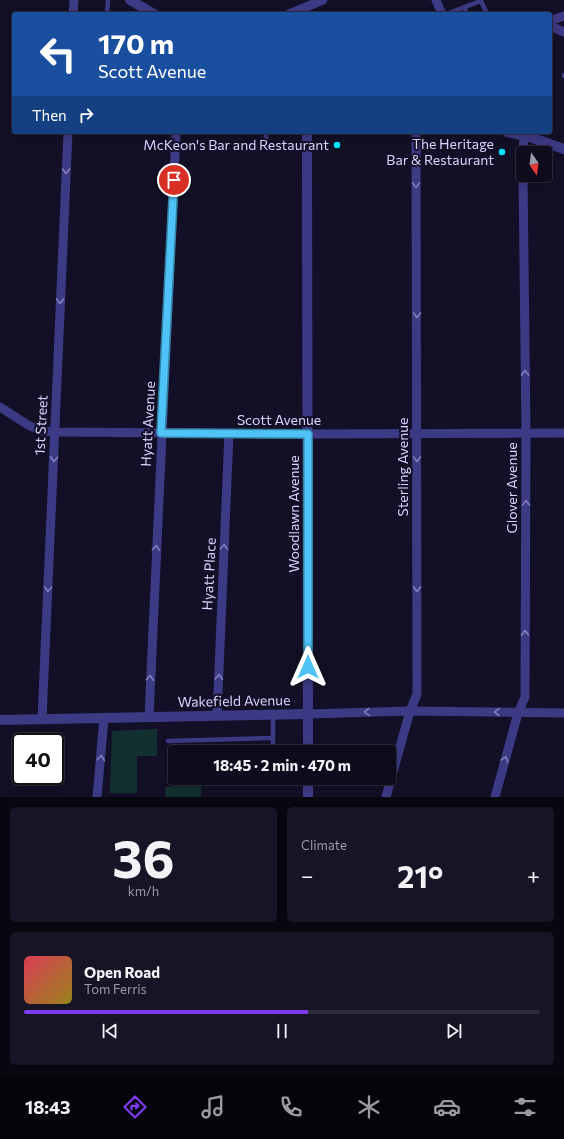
<!DOCTYPE html>
<html lang="en">
<head>
<meta charset="utf-8">
<style>
  body { margin:0; font-family:Commissioner,sans-serif; background:#171425; color:#f1f3f6; height:100vh; display:flex; flex-direction:column; font-size:15px; white-space:nowrap }
  * { box-sizing:border-box; margin:0 }
  p { font-size:13px; color:#9b9ba3 }
  .icon { flex:none; width:22px; height:22px; fill:none; stroke:currentColor; stroke-width:2; stroke-linecap:round; stroke-linejoin:round }
  .map { position:relative; height:797px; overflow:hidden }
  .sheet { display:flex; flex-direction:column; gap:10px; padding:10px; background:#08060f; flex:1 }
  .sheet>* { flex:none }
  .hud { position:absolute; left:12px; top:12px; width:540px; height:122px; border-radius:4px; box-shadow:0 2px 10px #0003,0 0 0 1px #2e2b3b; background:#1a4fa0; color:#fff; overflow:hidden }
  .needle { width:26px; rotate:166deg }
  .buttons { position:absolute; left:516px; top:146px; display:grid; gap:8px }
  .buttons a { display:grid; place-items:center; width:36px; height:36px; border-radius:4px; background:#0e0b1c; box-shadow:0 2px 10px #0003,0 0 0 1px #2e2b3b; font-size:20px }
  .speed { position:absolute; left:12px; top:733px; display:flex; gap:8px; font-size:20px; font-weight:700; text-align:center }
  .speed>* { display:grid; place-content:center; width:52px; height:52px; border-radius:50%; background:#0e0b1c; box-shadow:0 2px 10px #0003,0 0 0 1px #2e2b3b; line-height:1 }
  .speed .limit { border:2px solid #111; border-radius:6px; background:#fff; color:#111 }
  .pin { position:absolute; display:grid; place-items:center; width:34px; height:34px; color:#fff; margin:-17px; border:2px solid #fff; border-radius:50%; box-shadow:0 1px 4px #0007 }
  .me { position:absolute; width:44px; margin:-22px; rotate:0deg; stroke-linejoin:round; filter:drop-shadow(0 0 3px #0008) }
  .turn { display:flex; align-items:center; gap:14px; height:84px; padding:0 20px; font-size:18px }
  .turn .icon { width:52px; height:52px; stroke-width:2.5 }
  .turn b { display:block; font-size:28px; line-height:34px }
  .then { display:flex; align-items:center; height:38px; padding:0 20px; background:#0003; gap:8px; font-size:15px }
  .big { font-size:30px; font-weight:700; line-height:1.1 }
  .sheet .widget { flex:1; display:flex; flex-direction:column; justify-content:center; gap:6px; min-width:0; padding:0 14px; border-radius:6px; background:#171425 }
  .sheet .dial { align-items:center; gap:0 }
  .dial b { font-size:52px; line-height:1 }
  .song { display:flex; align-items:center; gap:12px }
  .cover { width:48px; height:48px; border-radius:6px; background:linear-gradient(135deg,hsl(350 70% 55%),hsl(50 70% 35%)) }
  .played { height:4px; border-radius:2px; background:linear-gradient(90deg,#7c3aed 55%,#2e2b3b 55%) }
  .keys { display:flex; justify-content:space-around; direction:ltr }
  .heat { display:flex; justify-content:space-between; align-items:center; font-size:22px; direction:ltr }
  .sheet .tiles { flex:1; display:grid; gap:10px; grid-template-columns:1fr 1fr }
  .widget:last-child { grid-column:span 2 }
  .trip { position:absolute; left:168px; top:745px; width:228px; height:40px; border-radius:4px; background:#0e0b1c; box-shadow:0 2px 10px #0003,0 0 0 1px #2e2b3b; font-weight:700; line-height:40px; text-align:center }
  .tabs { display:flex; height:64px; justify-content:space-around; align-items:center; background:#06040b; color:#9b9ba3 }
  .tabs .icon { width:28px; height:28px }
  .tabs .selected { color:#7c3aed }
  .tabs b { font-size:18px; color:#f1f3f6 }
  .map>svg:first-child { display:block }
  .park { fill:#12302f }
  .lines { fill:none; stroke-linecap:round; stroke-linejoin:round }
  .service { stroke:#3d3a85; stroke-width:4.5 }
  .minor { stroke:#3d3a85; stroke-width:9 }
  .tertiary { stroke:#3d3a85; stroke-width:10 }
  .oneway { stroke:#837fbc }
  .route-casing { stroke:#337fa1; stroke-width:10 }
  .route { stroke:#4fc3f7; stroke-width:7 }
  .poi-dot { fill:#00e5ff; stroke:#130f26; stroke-width:1.5 }
  .labels { text-anchor:middle; stroke-width:4; stroke-linejoin:round; paint-order:stroke }
  .poi-label { font-size:14px; fill:#d9d4ff; stroke:#130f26; text-anchor:end }
  .street-label { font-size:14px; fill:#d9d4ff; stroke:#130f26 }
</style>
</head>
<body>
<div class="map">
<svg width="564" height="797" viewBox="0 0 564 797">
  <rect width="100%" height="100%" fill="#130f26"/>
  <g class="park">
    <polygon points="157,729 157,756 137,756 137,793 110,793 112,731"/>
    <polygon points="201,785 201,797 166,797 165,787"/>
  </g>
  <g class="lines">
    <g class="service">
      <polyline points="464,7 467,14"/>
      <polyline points="107,14 108,0"/>
      <polyline points="446,14 481,1 487,14"/>
      <polyline points="564,75 564,76"/>
      <polyline points="266,143 266,132"/>
      <polyline points="273,715 273,752"/>
      <polyline points="168,741 273,738"/>
    </g>
    <g class="minor">
      <polyline points="436,0 442,14"/>
      <polyline points="73,14 74,0"/>
      <polyline points="289,14 323,0"/>
      <polyline points="550,21 564,16"/>
      <polyline points="550,26 564,32"/>
      <polyline points="523,153 524,135"/>
      <polyline points="0,407 28,425 41,431 55,432 308,434 564,433"/>
      <polyline points="308,714 410,711 564,713"/>
      <polyline points="217,716 229,433"/>
      <polyline points="149,717 176,132"/>
      <polyline points="42,719 68,132"/>
      <polyline points="97,797 104,718"/>
      <polyline points="386,797 410,711 417,694 416,132"/>
      <polyline points="495,797 518,713 525,697 526,433 523,175"/>
    </g>
    <g class="tertiary">
      <polyline points="130,0 154,14"/>
      <polyline points="307,132 308,752"/>
      <polyline points="507,132 530,137 564,149"/>
      <polyline points="0,720 308,714"/>
      <polyline points="308,778 308,797"/>
    </g>
  </g>
  <defs><path id="oneway-chevron" d="M-2-3.5L2.5 0L-2 3.5" fill="none" stroke-width="1.6" stroke-linecap="round" stroke-linejoin="round"/></defs>
  <g class="oneway">
    <use href="#oneway-chevron" transform="translate(66 171) rotate(92)"/>
    <use href="#oneway-chevron" transform="translate(416 185) rotate(90)"/>
    <use href="#oneway-chevron" transform="translate(60 301) rotate(92)"/>
    <use href="#oneway-chevron" transform="translate(417 315) rotate(90)"/>
    <use href="#oneway-chevron" transform="translate(525 373) rotate(-91)"/>
    <use href="#oneway-chevron" transform="translate(54 459) rotate(93)"/>
    <use href="#oneway-chevron" transform="translate(417 459) rotate(90)"/>
    <use href="#oneway-chevron" transform="translate(526 503) rotate(-90)"/>
    <use href="#oneway-chevron" transform="translate(224 547) rotate(-87)"/>
    <use href="#oneway-chevron" transform="translate(156 548) rotate(-87)"/>
    <use href="#oneway-chevron" transform="translate(48 589) rotate(93)"/>
    <use href="#oneway-chevron" transform="translate(417 589) rotate(90)"/>
    <use href="#oneway-chevron" transform="translate(525 633) rotate(-90)"/>
    <use href="#oneway-chevron" transform="translate(219 677) rotate(-87)"/>
    <use href="#oneway-chevron" transform="translate(150 678) rotate(-87)"/>
    <use href="#oneway-chevron" transform="translate(367 712) rotate(178)"/>
    <use href="#oneway-chevron" transform="translate(497 712) rotate(-179)"/>
    <use href="#oneway-chevron" transform="translate(101 758) rotate(-85)"/>
    <use href="#oneway-chevron" transform="translate(505 759) rotate(-75)"/>
  </g>
  <g class="lines">
    <g class="route-casing">
      <polyline id="route" points="174,180 161,433 308,434 308,667"/>
    </g>
    <use href="#route" class="route"/>
  </g>
  <g class="poi-dot">
    <circle cx="337" cy="145" r="4"/>
    <circle cx="502" cy="152" r="4"/>
  </g>
  <g class="labels">
    <g class="poi-label">
      <text x="494" y="149">The Heritage<tspan x="494" dy="16">Bar &amp; Restaurant</tspan></text>
      <text x="329" y="150">McKeon's Bar and Restaurant</text>
    </g>
    <g class="street-label">
      <text x="279" y="425">Scott Avenue</text>
      <text transform="translate(148 424) rotate(-87)" y="5">Hyatt Avenue</text>
      <text transform="translate(41 425) rotate(-87)" y="5">1st Street</text>
      <text transform="translate(403 467) rotate(-90)" y="5">Sterling Avenue</text>
      <text transform="translate(512 488) rotate(-90)" y="5">Glover Avenue</text>
      <text transform="translate(294 514) rotate(-90)" y="5">Woodlawn Avenue</text>
      <text transform="translate(209 574) rotate(-87)" y="5">Hyatt Place</text>
      <text transform="translate(234 701) rotate(-1)" y="5">Wakefield Avenue</text>
    </g>
  </g>
</svg>
<div class="buttons">
<a><svg class="needle" viewBox="-14 -14 28 28"><path d="M0-13l5 13h-10z" fill="#e53935"/><path d="M0 13l5-13h-10z" fill="#9b9ba3"/></svg></a>
</div>
<div class="speed"><div class="limit">40</div></div>
<div class="pin" style="left:174px;top:180px;background:#d93025"><svg class="icon" aria-label="arrive" viewBox="0 0 24 24"><path d="M6 21V4h12l-3 4 3 4H6"/></svg></div>
<svg class="me" style="left:308px;top:667px" viewBox="-20 -20 40 40"><path d="M0-17L14 15 0 8-14 15z" fill="#4fc3f7" stroke="#fff" stroke-width="4"/></svg>
<div class="trip">18:45 · 2 min · 470 m</div>
<div class="hud">
<div class="turn"><svg class="icon" aria-label="left" viewBox="0 0 24 24"><path d="M17 20v-9H6M10 6l-5 5 5 5"/></svg><div><b>170 m</b>Scott Avenue</div></div>
<div class="then">Then<svg class="icon" aria-label="right" viewBox="0 0 24 24"><path d="M7 20v-9h11M14 6l5 5-5 5"/></svg></div>
</div>
</div>
<section class="sheet">
<div class="tiles">
<div class="widget dial"><b>36</b><p>km/h</p></div>
<div class="widget"><p>Climate</p>
<div class="heat"><a>−</a><b class="big">21°</b><a>+</a></div>
</div>
<div class="widget">
<div class="song"><i class="cover"></i><div><b>Open Road</b><p>Tom Ferris</p></div></div>
<div class="played"></div>
<div class="keys"><svg class="icon" aria-label="previous" viewBox="0 0 24 24"><path d="M18 5L8 12l10 7zM5 5v14"/></svg><svg class="icon" aria-label="pause" viewBox="0 0 24 24"><path d="M8 5v14M16 5v14"/></svg><svg class="icon" aria-label="next" viewBox="0 0 24 24"><path d="M6 5l10 7-10 7zM19 5v14"/></svg></div>
</div>
</div>
</section>
<nav class="tabs">
<b>18:43</b>
<svg class="icon selected" aria-label="directions" viewBox="0 0 24 24"><path d="M12 3l9 9-9 9-9-9zM9 14v-3h6M13 9l2 2-2 2"/></svg>
<svg class="icon" aria-label="music" viewBox="0 0 24 24"><path d="M9 18V5l10-2v13"/><circle cx="6" cy="18" r="3"/><circle cx="16" cy="16" r="3"/></svg>
<svg class="icon" aria-label="phone" viewBox="0 0 24 24"><path d="M5 4h4l2 5-3 2q2 4 5 5l2-3 5 2v4C11 20 4 13 5 4z"/></svg>
<svg class="icon" aria-label="climate" viewBox="0 0 24 24"><path d="M12 3v18M4 7l16 10M4 17L20 7"/></svg>
<svg class="icon" aria-label="car" viewBox="0 0 24 24"><path d="M5 17H2v-5l4-1 3-4h7l3 4 3 1v5h-3M9 17h6M6 11h13"/><circle cx="7" cy="17" r="2"/><circle cx="17" cy="17" r="2"/></svg>
<svg class="icon" aria-label="filters" viewBox="0 0 24 24"><path d="M4 7h16M4 17h16"/><circle cx="9" cy="7" r="2"/><circle cx="15" cy="17" r="2"/></svg>
</nav>
</body>
</html>
